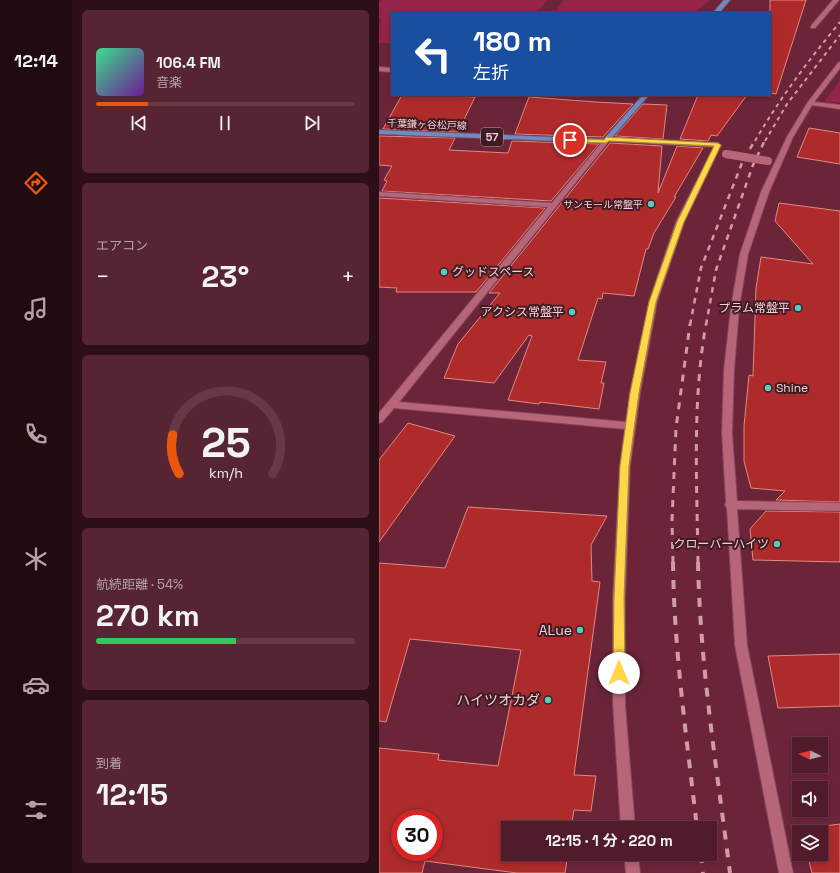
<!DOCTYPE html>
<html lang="ja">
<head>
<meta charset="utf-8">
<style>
  body { margin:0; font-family:"Space Grotesk","Noto Sans JP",sans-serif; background:#572433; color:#f1f3f6; height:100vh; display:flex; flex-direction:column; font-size:15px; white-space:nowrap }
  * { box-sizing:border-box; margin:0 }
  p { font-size:13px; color:#b4a1a9 }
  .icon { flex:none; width:22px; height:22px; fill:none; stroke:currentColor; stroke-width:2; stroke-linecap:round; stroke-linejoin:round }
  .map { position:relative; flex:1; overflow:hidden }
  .panel { display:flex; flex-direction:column; gap:10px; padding:10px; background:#2d0f18; width:307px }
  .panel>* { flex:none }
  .hud { position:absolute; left:12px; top:12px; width:380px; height:84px; border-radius:0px; box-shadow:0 2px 6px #0003,0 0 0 1px #673947; background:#1a4fa0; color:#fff; overflow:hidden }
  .needle { width:26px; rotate:276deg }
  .controls { position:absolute; left:413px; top:737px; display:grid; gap:8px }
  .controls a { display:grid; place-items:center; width:36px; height:36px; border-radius:0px; background:#511b2b; box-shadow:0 2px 6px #0003,0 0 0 1px #673947; font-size:20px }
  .speed { position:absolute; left:12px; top:809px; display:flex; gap:8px; font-size:20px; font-weight:700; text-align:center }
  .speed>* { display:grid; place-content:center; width:52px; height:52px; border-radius:50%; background:#511b2b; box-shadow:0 2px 6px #0003,0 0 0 1px #673947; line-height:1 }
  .speed .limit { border:6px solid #d22; background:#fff; color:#111 }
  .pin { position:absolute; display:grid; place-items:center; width:34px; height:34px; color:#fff; margin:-17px; border:2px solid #fff; border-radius:50%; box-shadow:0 1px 4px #0007 }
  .me { position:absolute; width:44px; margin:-22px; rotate:0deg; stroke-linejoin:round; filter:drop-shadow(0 0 3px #0008) }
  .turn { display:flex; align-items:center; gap:14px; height:84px; padding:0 16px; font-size:18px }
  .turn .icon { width:52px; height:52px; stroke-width:2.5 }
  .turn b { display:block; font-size:28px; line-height:34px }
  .big { font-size:30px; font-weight:700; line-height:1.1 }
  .panel .card { flex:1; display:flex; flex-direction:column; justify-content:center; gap:6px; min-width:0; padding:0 14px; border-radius:6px; background:#572433 }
  .panel .dial { align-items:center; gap:0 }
  .dial svg { height:104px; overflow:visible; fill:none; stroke:#673947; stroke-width:7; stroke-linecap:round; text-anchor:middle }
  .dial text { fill:#f1f3f6; stroke:none }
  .song { display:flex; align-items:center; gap:12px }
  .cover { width:48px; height:48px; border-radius:6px; background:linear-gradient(135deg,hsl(150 70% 55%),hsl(280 70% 35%)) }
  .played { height:4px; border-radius:2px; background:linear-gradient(90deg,#ea580c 20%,#673947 20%) }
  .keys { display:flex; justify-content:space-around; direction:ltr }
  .heat { display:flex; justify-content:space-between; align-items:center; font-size:22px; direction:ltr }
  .charge { height:6px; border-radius:3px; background:linear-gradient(90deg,#34c759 54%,#673947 0) }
  .trip { position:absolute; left:122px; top:821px; width:216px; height:40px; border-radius:0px; background:#511b2b; box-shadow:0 2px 6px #0003,0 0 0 1px #673947; font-weight:700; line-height:40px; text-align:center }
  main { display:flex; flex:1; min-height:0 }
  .tabs { display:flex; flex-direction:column; width:72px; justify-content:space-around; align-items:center; background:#200b11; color:#b4a1a9 }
  .tabs .icon { width:28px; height:28px }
  .tabs .active { color:#ea580c }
  .tabs b { font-size:18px; color:#f1f3f6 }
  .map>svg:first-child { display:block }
  .green { fill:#942449 }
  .building { fill:#af2a2b; stroke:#de8a82; fill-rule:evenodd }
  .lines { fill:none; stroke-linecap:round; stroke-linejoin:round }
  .service-casing { stroke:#84445a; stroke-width:2 }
  .minor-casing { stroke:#84445a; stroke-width:2 }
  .primary-casing { stroke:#84445a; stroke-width:2 }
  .service { fill:#b66678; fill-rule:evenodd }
  .minor { fill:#b66678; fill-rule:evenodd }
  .primary { fill:#6c8cc3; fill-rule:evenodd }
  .rail-far3 { stroke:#d09ca7; stroke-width:2; stroke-dasharray:4 4; stroke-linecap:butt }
  .rail-far2 { stroke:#d09ca7; stroke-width:2.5; stroke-dasharray:5.5 5.5; stroke-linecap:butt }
  .rail-far1 { stroke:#d09ca7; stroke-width:3; stroke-dasharray:7 7; stroke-linecap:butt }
  .rail { stroke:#d09ca7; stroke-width:4; stroke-dasharray:9 9; stroke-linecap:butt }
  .pedestrian-bridge-casing { stroke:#84445a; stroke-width:8; stroke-linecap:butt }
  .pedestrian-bridge { stroke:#b66678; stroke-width:8 }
  .route { fill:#ffd54a; stroke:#a68a30 }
  .poi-dot { fill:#57cec1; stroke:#3d1c24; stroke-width:1.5 }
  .labels { text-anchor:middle; stroke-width:4; stroke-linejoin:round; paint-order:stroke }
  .far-street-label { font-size:10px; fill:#f9ccd4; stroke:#3d1c24 }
  .far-poi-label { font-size:10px; fill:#f9ccd4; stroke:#3d1c24; text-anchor:end }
  .shield { fill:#3d1c24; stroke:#c1979f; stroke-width:1 }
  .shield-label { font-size:11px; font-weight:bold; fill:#f9ccd4 }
  .poi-label { font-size:12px; fill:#f9ccd4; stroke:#3d1c24; text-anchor:end }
  .near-poi-label { font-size:14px; fill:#f9ccd4; stroke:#3d1c24; text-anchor:end }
</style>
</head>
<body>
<main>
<nav class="tabs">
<b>12:14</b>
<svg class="icon active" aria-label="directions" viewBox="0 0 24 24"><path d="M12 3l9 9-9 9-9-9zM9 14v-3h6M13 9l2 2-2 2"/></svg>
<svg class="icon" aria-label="music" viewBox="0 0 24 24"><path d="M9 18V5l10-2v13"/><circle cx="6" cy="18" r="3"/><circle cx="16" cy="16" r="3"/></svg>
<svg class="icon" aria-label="phone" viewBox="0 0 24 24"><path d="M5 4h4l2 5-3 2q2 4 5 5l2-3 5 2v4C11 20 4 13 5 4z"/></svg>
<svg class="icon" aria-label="climate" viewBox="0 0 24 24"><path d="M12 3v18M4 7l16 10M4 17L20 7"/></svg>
<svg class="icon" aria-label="car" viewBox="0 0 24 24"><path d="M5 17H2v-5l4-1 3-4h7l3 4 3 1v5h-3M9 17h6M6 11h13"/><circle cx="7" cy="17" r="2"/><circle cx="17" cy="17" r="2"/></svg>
<svg class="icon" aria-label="filters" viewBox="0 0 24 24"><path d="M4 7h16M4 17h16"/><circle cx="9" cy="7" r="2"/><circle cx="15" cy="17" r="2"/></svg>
</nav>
<section class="panel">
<div class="card">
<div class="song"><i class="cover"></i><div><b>106.4 FM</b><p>音楽</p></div></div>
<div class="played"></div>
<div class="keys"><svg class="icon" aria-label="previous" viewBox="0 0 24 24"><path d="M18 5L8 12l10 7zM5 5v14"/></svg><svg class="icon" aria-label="pause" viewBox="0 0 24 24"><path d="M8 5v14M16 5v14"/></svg><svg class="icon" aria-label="next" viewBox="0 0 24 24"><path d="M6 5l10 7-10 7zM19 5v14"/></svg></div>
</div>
<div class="card"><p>エアコン</p>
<div class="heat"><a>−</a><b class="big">23°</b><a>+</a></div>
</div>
<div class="card dial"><svg viewBox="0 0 100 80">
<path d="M14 69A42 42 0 1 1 86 69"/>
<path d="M14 69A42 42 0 0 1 9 39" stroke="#ea580c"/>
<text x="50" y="56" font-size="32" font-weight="700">25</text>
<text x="50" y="72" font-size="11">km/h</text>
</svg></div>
<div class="card"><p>航続距離 · 54%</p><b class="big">270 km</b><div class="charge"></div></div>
<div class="card"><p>到着</p><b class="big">12:15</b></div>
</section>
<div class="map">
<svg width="461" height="873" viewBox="0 0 461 873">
  <rect width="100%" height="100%" fill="#6c2439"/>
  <g class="green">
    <polygon points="2,0 169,0 157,13 13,13 13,43 0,43 0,24 3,19 0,19 0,3"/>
    <polygon points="185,0 331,0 315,13 175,13"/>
    <polygon points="461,80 461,103 446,101"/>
  </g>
  <g class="building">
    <polygon points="391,0 427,0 397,94 391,93"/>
    <polygon points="23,95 44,95 96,97 79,132 4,129"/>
    <polygon points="319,95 368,95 338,136 332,135 329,141 301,139"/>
    <polygon points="150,97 217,102 254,104 224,137 136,134"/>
    <polygon points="264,104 288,105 284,139 236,136"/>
    <polygon points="430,128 461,133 461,164 418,157"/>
    <polygon points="0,136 76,138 70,150 129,153 133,141 220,144 172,201 3,191 8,181 5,180 13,166 0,165"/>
    <polygon points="231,143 283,146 279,193 298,146 324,148 295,197 297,197 275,233 269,249 267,249 255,296 224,293 223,299 219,298 199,360 227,362 222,383 225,383 220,409 161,402 160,404 129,400 153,336 150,335 115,383 65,378 79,344 121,293 110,293"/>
    <polygon points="0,198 166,208 97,292 17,292 18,288 0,287"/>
    <polygon points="400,203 461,211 461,502 397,500 406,491 372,488 365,461 365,426 370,375 374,376 377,288 382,257 434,264 396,221"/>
    <polygon points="29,423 76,436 0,542 0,460"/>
    <path d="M89 507 228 516 212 545 213 581 221 582 195 775 217 776 212 811 195 810 192 828H129V854H189L186 873H138L46 861 43 873H0V748L60 754 59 760 119 766 142 650 31 639 7 722 0 721V563L66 568ZM21 818H55V852H21Z"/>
    <polygon points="387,511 461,512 461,562 374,560 371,529"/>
    <polygon points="461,654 461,706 399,708 389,656"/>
    <polygon points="461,824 461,873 433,873 428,854 442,854 442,832 423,832 422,829"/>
  </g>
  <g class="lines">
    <g class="service-casing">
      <polygon id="service" points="0,67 13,68 13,72 0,71"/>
    </g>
    <g class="minor-casing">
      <g id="minor">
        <polygon points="454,0 460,0 436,28 432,28 432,26"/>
        <polygon points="461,62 461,68 435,102 461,105 461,109 433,105 414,137 390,192 369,254 360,308 355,370 353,433 358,501 461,503 461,511 358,509 368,645 414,873 400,873 356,645 348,508 346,505 347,502 343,433 345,370 352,308 361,254 382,192 408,137 429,102 459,63"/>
        <path d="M229 137 339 143 342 145 305 222 278 302 261 393 251 466 246 597V704L256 828H242L234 704V597L241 466 246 429 15 408 3 422 0 423V413L169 207 0 196V192L173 203 225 140ZM230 141 335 147 297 222 270 302 251 393 247 422 20 402Z"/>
        <polygon points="245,854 259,854 261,873 247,873"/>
      </g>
    </g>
    <g class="primary-casing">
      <g id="primary">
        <polygon points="345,0 351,0 340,13 334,13"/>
        <polygon points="264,95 270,95 229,142 227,143 0,134 0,130 225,139"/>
      </g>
    </g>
    <use href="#service" class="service"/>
    <use href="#minor" class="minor"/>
    <use href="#primary" class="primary"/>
    <g class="rail-far3">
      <path d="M376 141C401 98 429 61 461 22"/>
      <polyline points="386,141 408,104 461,35"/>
    </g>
    <g class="rail-far2">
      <polyline points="311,325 322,268 363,163 376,140"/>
      <polyline points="327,325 337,270 374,165 386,140"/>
    </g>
    <g class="rail-far1">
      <polyline points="294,563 293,520 297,428 311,324"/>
      <path d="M319 563C318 483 313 402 327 324"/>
    </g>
    <g class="rail">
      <path d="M294 562C295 651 308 740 318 828"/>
      <path d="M319 562C321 666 338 770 351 873"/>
      <polyline points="322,854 324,873"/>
    </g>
    <g class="pedestrian-bridge-casing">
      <polyline id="pedestrian-bridge" points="347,154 389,161"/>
    </g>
    <use href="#pedestrian-bridge" class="pedestrian-bridge"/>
  </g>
  <polygon class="route" points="227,137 339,143 342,145 305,222 277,302 260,393 250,466 245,597 246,673 244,677 240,679 236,677 234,673 235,597 241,466 251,393 270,302 298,222 335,146 230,141 227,143 191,142 188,140 191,138 225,140"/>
  <g class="poi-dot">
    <circle cx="272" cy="204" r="4"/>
    <circle cx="65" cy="272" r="4"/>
    <circle cx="419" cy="308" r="4"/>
    <circle cx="193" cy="312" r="4"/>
    <circle cx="389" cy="388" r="4"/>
    <circle cx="398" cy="544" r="4"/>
    <circle cx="201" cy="630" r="4"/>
    <circle cx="169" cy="700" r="4"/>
  </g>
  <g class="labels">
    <g class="far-street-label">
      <text transform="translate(48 124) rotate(2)" y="4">千葉鎌ヶ谷松戸線</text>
    </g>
    <g class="far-poi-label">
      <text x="264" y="208">サンモール常盤平</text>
    </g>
    <rect class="shield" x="102" y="128" width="22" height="18" rx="3"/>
    <g class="shield-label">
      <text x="113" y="141">57</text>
    </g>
    <g class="poi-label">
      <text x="73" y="276" text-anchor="start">グッドスペース</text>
      <text x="411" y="312">プラム常盤平</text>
      <text x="185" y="316">アクシス常盤平</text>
      <text x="397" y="392" text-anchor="start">Shine</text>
      <text x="390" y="548">クローバーハイツ</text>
    </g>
    <g class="near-poi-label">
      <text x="193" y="635">ALue</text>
      <text x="161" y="705">ハイツオカダ</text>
    </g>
  </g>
</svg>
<div class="controls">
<a><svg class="needle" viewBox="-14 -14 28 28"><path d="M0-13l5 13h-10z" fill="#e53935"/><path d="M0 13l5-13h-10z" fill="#b4a1a9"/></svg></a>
<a><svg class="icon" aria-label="sound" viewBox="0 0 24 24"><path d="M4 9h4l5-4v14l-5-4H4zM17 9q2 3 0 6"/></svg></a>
<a><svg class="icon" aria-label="layers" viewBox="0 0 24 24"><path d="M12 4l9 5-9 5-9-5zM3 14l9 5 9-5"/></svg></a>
</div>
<div class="speed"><div class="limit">30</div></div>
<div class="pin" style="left:191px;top:140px;background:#d93025"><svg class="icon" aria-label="arrive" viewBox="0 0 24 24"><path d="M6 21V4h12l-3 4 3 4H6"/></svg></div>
<svg class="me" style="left:240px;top:673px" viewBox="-20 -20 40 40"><circle r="19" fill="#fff"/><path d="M0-13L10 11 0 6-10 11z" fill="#ffd54a"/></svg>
<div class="trip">12:15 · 1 分 · 220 m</div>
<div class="hud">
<div class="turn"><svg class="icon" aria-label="left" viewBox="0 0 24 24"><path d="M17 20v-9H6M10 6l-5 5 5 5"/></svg><div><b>180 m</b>左折</div></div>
</div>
</div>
</main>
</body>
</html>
